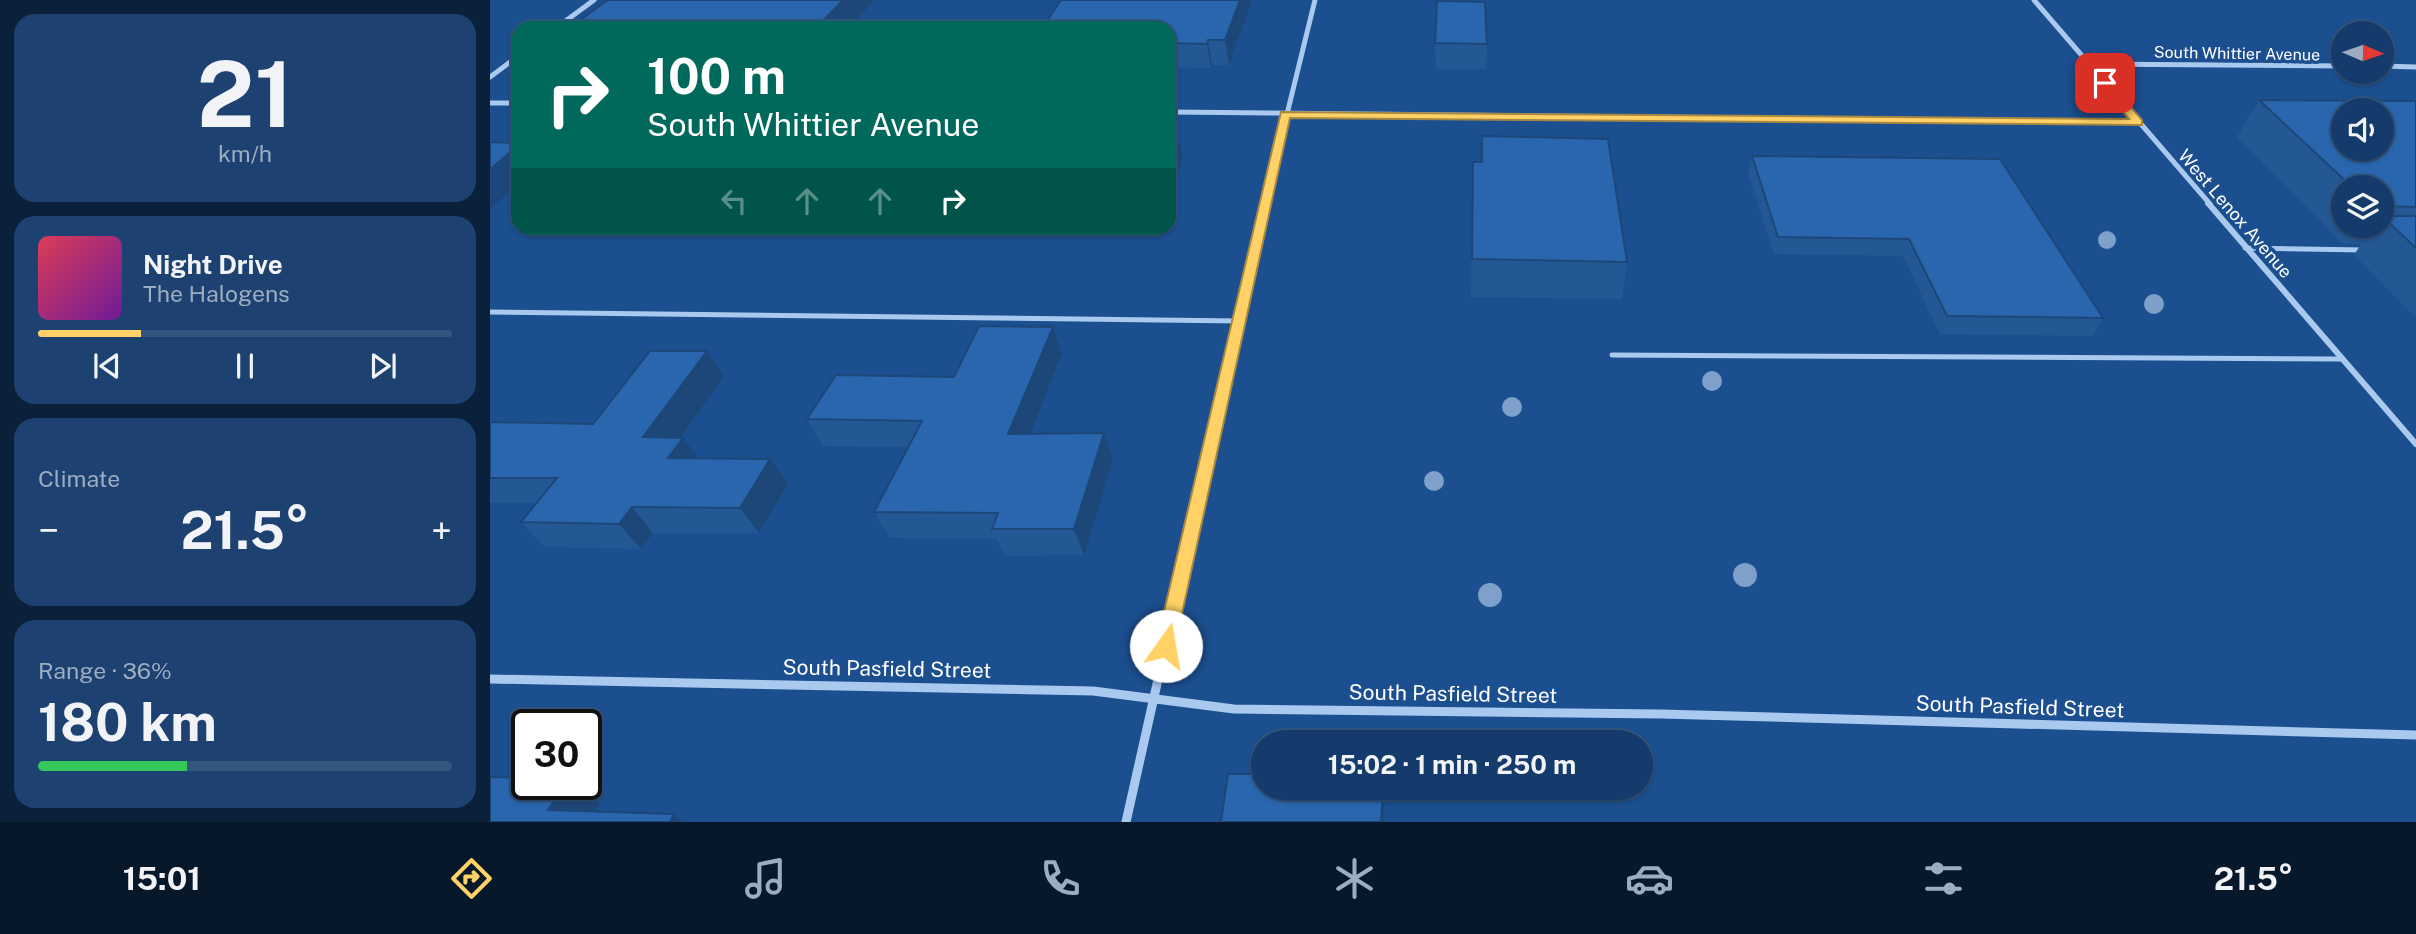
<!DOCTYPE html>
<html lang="en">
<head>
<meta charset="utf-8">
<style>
  body { margin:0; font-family:"Public Sans",sans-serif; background:#1d4271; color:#f1f3f6; height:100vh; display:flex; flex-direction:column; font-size:26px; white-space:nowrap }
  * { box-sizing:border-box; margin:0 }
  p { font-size:23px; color:#9dadc1 }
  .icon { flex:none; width:38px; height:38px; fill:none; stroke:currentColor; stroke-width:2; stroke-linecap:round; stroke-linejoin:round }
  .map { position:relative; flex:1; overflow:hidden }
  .sheet { display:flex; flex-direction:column; gap:14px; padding:14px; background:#0b203b; width:490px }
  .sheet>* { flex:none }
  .guide { position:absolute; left:21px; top:21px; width:665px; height:214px; border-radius:21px; box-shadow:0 2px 5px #0004,0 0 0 2px #33557e; background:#00695c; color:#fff; overflow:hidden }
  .needle { width:46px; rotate:92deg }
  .buttons { position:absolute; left:1841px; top:21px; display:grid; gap:14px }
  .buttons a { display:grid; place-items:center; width:63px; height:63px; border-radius:50%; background:#143b6b; box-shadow:0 2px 5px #0004,0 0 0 2px #33557e; font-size:35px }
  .speed { position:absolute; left:21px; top:709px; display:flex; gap:14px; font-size:35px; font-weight:700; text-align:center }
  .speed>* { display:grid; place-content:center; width:91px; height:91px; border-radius:50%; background:#143b6b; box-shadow:0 2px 5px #0004,0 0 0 2px #33557e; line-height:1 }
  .speed .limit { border:4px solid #111; border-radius:10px; background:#fff; color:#111 }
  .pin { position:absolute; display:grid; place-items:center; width:60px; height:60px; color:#fff; margin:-30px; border-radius:14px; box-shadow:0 4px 10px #0006 }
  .me { position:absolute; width:77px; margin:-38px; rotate:13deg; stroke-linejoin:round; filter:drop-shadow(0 0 5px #0008) }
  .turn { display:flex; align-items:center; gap:24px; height:147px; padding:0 21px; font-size:32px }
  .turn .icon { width:91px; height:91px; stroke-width:2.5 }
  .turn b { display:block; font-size:49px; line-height:60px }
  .lanes { display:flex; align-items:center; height:66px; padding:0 21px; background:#0003; justify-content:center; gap:35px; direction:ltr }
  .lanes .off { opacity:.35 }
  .big { font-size:52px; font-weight:700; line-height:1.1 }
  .sheet .card { flex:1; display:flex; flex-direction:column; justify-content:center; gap:10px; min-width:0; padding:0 24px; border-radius:21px; background:#1d4271 }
  .sheet .dial { align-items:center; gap:0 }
  .dial b { font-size:91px; line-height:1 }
  .song { display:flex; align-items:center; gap:21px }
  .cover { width:84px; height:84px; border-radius:10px; background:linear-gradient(135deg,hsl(350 70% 55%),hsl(280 70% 35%)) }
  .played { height:7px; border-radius:4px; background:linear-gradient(90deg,#ffd166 25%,#33557e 25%) }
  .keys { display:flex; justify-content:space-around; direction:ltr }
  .heat { display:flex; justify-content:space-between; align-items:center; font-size:38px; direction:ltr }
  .charge { height:10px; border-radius:5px; background:linear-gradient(90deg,#34c759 36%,#33557e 0) }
  .trip { position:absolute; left:761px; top:730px; width:402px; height:70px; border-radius:35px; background:#143b6b; box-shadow:0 2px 5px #0004,0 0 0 2px #33557e; font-weight:700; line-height:70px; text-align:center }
  .tabs { display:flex; height:112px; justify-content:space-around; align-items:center; background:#08182b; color:#9dadc1 }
  .tabs .icon { width:49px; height:49px }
  .tabs .on { color:#ffd166 }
  .tabs b { font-size:32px; color:#f1f3f6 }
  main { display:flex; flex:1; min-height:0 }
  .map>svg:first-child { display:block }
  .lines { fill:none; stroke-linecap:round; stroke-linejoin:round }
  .service { stroke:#a9c9ee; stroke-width:5 }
  .minor-far2 { stroke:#a9c9ee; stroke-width:5 }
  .minor-far1 { stroke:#a9c9ee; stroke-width:6 }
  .minor { stroke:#a9c9ee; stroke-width:9 }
  .tree { fill:#7ea0ca }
  .wall { fill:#245895; fill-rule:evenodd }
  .shaded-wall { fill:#1d4779 }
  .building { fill:#2a66ad; stroke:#1d4779; stroke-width:2; fill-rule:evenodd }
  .route { fill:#ffd166; stroke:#a68842; stroke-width:2 }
  .labels { text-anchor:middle; stroke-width:7; stroke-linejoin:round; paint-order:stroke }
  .far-street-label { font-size:16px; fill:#fff; stroke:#1b4f8f }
  .street-label { font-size:18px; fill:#fff; stroke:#1b4f8f }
  .near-street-label { font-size:21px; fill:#fff; stroke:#1b4f8f }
</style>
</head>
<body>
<main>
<section class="sheet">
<div class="card dial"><b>21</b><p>km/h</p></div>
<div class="card">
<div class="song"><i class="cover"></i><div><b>Night Drive</b><p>The Halogens</p></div></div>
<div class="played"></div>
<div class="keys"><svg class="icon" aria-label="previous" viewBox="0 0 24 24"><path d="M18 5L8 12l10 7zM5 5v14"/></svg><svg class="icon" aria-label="pause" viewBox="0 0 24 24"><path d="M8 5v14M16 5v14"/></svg><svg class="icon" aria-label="next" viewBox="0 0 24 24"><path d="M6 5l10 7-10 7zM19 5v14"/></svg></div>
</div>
<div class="card"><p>Climate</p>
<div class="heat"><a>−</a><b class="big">21.5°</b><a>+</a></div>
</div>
<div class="card"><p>Range · 36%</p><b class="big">180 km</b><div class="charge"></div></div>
</section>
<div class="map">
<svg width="1926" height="822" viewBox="0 0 1926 822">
  <rect width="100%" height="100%" fill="#1b4f8f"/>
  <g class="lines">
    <g class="service">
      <polyline points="1755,248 1874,250"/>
      <polyline points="0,312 749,321"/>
      <polyline points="1122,355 1851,359"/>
    </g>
    <g class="minor-far2">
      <polyline points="1544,0 1720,204"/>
      <polyline points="66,28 104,0"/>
      <polyline points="1598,64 1853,66"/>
      <polyline points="1892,66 1926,67"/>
      <polyline points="0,77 28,56"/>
      <polyline points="0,103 28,103"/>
      <polyline points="679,112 1648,122"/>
      <polyline points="775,204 825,0"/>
    </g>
    <g class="minor-far1">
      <polyline points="1718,203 1926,444"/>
      <polyline points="715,472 775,203"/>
    </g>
    <g class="minor">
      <polyline points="0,679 603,691 744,709 1171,714 1926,735"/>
      <polyline points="636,822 715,470"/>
    </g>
  </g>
  <g class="tree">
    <circle cx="1617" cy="240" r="9"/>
    <circle cx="1664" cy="304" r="10"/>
    <circle cx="1222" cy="381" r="10"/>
    <circle cx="1022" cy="407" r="10"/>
    <circle cx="944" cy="481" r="10"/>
    <circle cx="1255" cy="575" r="12"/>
    <circle cx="1000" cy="595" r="12"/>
  </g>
  <g class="wall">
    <polygon points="762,0 739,65 722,65 721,68 679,67 679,28"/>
    <polygon points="945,43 997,44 996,69 946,69"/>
    <path d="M1769 100 1926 101V316H1924L1864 255 1871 244H1853L1747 137ZM1853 187H1892V226H1853Z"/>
    <polygon points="992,136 1137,262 1132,299 981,297 983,162 991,162"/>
    <polygon points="1262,156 1613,318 1603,336 1450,334 1413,256 1284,254 1258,173"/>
    <polygon points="572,353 540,434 623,460 594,555 515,556 507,539 400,538 384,512 418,447 333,446 317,419"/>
    <polygon points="234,376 191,438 209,458 298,484 269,533 163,533 151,549 55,547 31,522 46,503 0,503 0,422 103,424"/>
  </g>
  <g class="shaded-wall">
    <polygon points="353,0 384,0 359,28 326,28"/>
    <polygon points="750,0 762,0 739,65 735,40"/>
    <polygon points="718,40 722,65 721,68 717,44"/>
    <polygon points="690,144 693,159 679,196 679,173"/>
    <polygon points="28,146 28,185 0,209 0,169"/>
    <polygon points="563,327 572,353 530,460 518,434"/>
    <polygon points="217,351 234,376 173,463 153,437"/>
    <polygon points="614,433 623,460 594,555 584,529"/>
    <polygon points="193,438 212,463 178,458"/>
    <polygon points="280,459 298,484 269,533 250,508"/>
    <polygon points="142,507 163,533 151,549 129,524"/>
    <polygon points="75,784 84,784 110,804 99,822 58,810"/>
    <polygon points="893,788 895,788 893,822 891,822"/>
    <polygon points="184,814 193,822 180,822"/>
  </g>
  <g class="building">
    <polygon points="118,0 353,0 326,28 79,28"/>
    <polygon points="571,0 750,0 735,40 718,40 717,44 679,43 679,28 552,28"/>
    <polygon points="947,1 995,2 997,44 945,43"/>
    <path d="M1769 100 1926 101V207L1892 206V187H1862ZM1853 110H1892V149H1853Z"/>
    <polygon points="992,136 1118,139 1137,262 982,259 983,162 992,162"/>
    <polygon points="0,142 28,143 28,146 0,169"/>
    <polygon points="679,144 690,144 679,173"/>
    <polygon points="1262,156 1510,159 1613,318 1457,316 1419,239 1288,237"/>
    <polygon points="1892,216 1926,216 1926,248"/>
    <polygon points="489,326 563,327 518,434 614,433 584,529 502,529 508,513 384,512 432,421 317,419 346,375 464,377"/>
    <polygon points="160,351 217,351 153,437 193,438 178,458 280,459 250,508 142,507 129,524 31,522 67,478 0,478 0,422 103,424"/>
    <polygon points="738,774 774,774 774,788 893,788 891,822 731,822"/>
    <polygon points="0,777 37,778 37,784 75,784 58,810 184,814 180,822 0,822"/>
  </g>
  <polygon class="route" points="1611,81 1619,81 1652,120 1652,125 800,118 685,646 682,652 676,654 669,652 666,646 791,112 1639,119 1611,85"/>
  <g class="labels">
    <g class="far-street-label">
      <text transform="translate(1747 53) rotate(1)" y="6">South Whittier Avenue</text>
    </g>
    <g class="street-label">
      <text transform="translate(1745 214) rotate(49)" y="6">West Lenox Avenue</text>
    </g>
    <g class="near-street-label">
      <text transform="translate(397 669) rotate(1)" y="7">South Pasfield Street</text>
      <text transform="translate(963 694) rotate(1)" y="7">South Pasfield Street</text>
      <text transform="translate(1530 707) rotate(2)" y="7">South Pasfield Street</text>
    </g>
  </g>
</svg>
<div class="buttons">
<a><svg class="needle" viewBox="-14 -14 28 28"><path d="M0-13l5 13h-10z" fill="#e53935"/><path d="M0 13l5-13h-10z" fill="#9dadc1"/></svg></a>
<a><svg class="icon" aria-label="sound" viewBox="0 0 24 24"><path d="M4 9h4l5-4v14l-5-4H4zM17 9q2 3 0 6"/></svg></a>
<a><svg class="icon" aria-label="layers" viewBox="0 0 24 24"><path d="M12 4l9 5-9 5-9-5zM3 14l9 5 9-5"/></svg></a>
</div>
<div class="speed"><div class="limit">30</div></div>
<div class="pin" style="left:1615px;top:83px;background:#d93025"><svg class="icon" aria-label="arrive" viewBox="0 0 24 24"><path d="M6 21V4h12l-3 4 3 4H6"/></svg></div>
<svg class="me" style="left:676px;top:646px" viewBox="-20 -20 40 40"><circle r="19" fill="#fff"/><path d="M0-13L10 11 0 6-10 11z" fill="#ffd166"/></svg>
<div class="trip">15:02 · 1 min · 250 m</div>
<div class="guide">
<div class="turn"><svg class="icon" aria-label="right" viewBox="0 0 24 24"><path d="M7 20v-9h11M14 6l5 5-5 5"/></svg><div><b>100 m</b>South Whittier Avenue</div></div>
<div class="lanes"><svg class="icon off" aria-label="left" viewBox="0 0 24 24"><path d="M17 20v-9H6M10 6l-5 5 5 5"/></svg><svg class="icon off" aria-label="ahead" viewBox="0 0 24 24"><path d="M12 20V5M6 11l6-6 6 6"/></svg><svg class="icon off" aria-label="ahead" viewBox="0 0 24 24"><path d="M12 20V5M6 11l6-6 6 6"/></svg><svg class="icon" aria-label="right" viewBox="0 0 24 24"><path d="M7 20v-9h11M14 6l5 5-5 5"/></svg></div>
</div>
</div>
</main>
<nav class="tabs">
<b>15:01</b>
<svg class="icon on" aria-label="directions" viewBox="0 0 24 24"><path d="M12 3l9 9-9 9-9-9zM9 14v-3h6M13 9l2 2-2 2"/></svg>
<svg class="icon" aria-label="music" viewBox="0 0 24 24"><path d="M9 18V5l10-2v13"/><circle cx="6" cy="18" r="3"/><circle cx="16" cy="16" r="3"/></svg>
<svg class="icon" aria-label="phone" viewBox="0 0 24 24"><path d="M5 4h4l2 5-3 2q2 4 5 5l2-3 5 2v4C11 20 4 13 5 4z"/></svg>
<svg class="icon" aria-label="climate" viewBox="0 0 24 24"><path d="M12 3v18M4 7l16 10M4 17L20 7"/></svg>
<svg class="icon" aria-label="car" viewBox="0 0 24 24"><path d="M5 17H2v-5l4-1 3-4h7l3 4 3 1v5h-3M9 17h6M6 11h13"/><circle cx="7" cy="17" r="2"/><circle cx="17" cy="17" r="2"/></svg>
<svg class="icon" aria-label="filters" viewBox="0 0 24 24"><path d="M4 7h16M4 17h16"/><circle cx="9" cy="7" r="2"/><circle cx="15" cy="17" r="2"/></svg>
<b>21.5°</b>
</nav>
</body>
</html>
